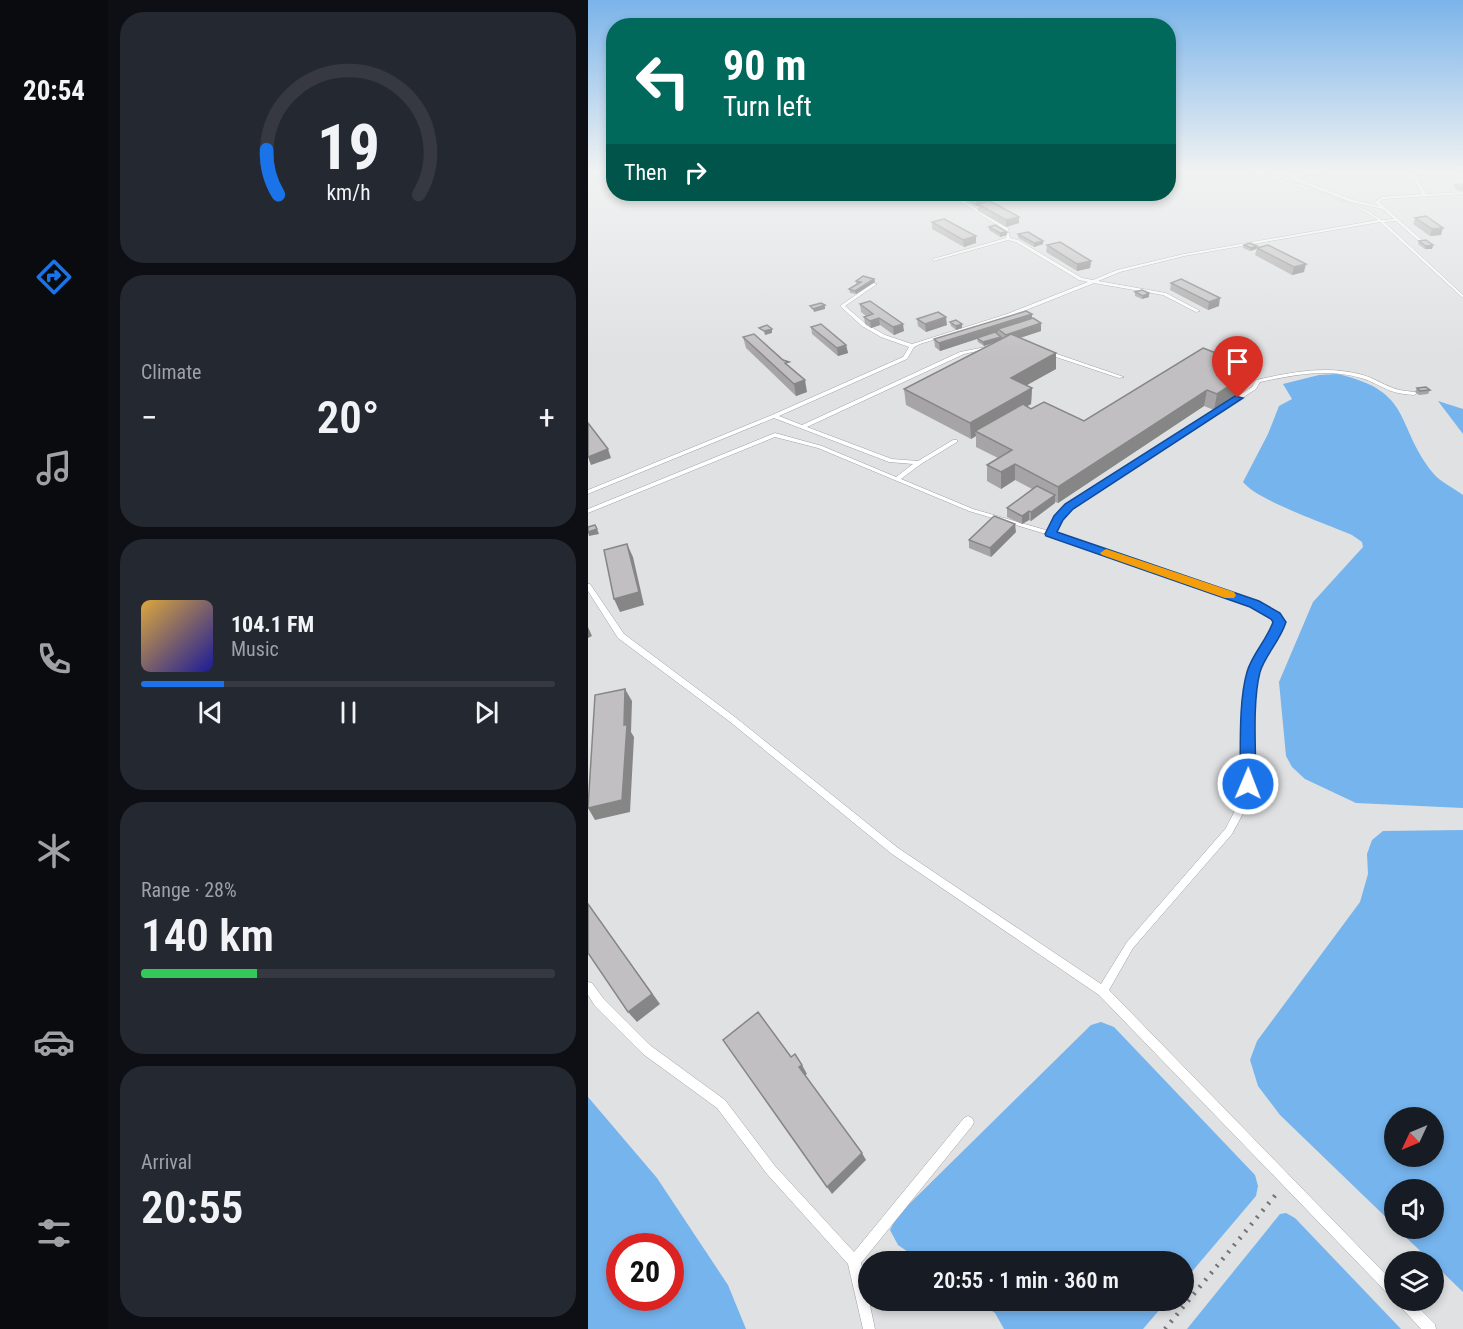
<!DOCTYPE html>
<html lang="en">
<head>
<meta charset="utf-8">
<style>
  body { margin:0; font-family:"Roboto Condensed",sans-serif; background:#242831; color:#f1f3f6; height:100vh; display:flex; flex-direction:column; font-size:22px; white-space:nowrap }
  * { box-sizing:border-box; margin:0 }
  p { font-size:20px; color:#9ea1a6 }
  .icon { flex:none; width:33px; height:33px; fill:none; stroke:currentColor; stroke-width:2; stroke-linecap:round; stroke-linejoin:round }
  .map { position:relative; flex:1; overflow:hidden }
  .panel { display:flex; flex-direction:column; gap:12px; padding:12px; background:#0d0f14; width:480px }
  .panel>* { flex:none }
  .top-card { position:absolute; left:18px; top:18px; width:570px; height:183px; border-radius:24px; box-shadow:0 3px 9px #0003; background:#00695c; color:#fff; overflow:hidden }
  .needle { width:39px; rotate:226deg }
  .tools { position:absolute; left:796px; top:1107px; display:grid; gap:12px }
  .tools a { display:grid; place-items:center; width:60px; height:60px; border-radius:50%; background:#171b24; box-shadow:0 3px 9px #0003; font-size:30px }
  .speed { position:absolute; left:18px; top:1233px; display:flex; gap:12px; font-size:30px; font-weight:700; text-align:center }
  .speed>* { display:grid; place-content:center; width:78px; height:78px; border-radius:50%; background:#171b24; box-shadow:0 3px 9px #0003; line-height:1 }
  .speed .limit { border:9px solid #d22; background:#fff; color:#111 }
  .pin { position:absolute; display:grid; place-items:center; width:51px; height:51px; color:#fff; margin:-62px -26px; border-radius:50% 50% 50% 0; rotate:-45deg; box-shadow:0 0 6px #0007 }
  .pin .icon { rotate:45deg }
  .me { position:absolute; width:66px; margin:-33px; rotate:1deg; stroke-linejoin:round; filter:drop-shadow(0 0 4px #0008) }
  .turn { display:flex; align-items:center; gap:21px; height:126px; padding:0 18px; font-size:27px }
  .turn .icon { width:78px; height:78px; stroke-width:2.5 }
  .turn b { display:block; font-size:42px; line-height:51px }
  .then { display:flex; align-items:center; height:57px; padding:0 18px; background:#0003; gap:12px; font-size:22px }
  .big { font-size:45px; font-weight:600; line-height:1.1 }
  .panel .tile { flex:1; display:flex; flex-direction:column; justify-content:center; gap:9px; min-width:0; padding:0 21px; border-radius:24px; background:#242831 }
  .panel .dial { align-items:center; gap:0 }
  .dial svg { height:156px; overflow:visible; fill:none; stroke:#363941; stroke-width:7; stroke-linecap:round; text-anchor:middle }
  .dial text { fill:#f1f3f6; stroke:none }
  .song { display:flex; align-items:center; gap:18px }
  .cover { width:72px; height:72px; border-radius:9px; background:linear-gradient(135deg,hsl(40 70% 55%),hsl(240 70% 35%)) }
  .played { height:6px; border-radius:3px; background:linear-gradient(90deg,#1a73e8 20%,#363941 20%) }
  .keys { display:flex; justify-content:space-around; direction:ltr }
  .heat { display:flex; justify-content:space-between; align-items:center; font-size:33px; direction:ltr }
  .charge { height:9px; border-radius:4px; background:linear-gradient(90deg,#34c759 28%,#363941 0) }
  .trip { position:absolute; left:270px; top:1251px; width:336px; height:60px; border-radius:30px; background:#171b24; box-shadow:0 3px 9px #0003; font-weight:600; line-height:60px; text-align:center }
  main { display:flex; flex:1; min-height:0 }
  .tabs { display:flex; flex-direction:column; width:108px; justify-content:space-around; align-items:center; background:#090b0e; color:#9ea1a6 }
  .tabs .icon { width:42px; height:42px }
  .tabs .current { color:#1a73e8 }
  .tabs b { font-size:27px; color:#f1f3f6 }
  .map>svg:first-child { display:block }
  .water { fill:#76b4ed; fill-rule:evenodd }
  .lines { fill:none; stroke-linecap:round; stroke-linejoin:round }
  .service-casing { stroke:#a1a1a4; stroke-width:1 }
  .path { stroke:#727374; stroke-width:4.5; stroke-dasharray:2 7; stroke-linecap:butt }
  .service { fill:#fff; fill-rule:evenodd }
  .wall { fill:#a6a4a6 }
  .shaded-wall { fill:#878687 }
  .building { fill:#c1bfc1; stroke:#878687; stroke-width:1.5 }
  .route { fill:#1a73e8; stroke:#114b97; stroke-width:1.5 }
  .slow { fill:#f59e0b }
</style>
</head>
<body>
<main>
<nav class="tabs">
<b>20:54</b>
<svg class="icon current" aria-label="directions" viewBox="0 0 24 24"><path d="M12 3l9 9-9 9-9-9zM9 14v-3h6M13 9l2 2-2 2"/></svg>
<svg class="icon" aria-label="music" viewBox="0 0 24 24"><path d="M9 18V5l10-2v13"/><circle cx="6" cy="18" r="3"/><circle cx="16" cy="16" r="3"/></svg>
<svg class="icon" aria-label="phone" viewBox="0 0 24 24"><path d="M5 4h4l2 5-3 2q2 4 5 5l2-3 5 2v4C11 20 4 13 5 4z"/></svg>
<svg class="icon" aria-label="climate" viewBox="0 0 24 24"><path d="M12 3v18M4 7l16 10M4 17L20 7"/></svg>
<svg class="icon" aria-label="car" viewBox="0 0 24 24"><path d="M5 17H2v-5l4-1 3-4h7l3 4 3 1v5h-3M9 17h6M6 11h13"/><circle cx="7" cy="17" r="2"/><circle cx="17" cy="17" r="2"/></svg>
<svg class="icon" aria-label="filters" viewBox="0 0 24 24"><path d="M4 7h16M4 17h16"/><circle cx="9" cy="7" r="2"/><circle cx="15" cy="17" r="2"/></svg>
</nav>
<section class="panel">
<div class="tile dial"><svg viewBox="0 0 100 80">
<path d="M14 69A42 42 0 1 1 86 69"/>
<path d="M14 69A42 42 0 0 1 8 46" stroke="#1a73e8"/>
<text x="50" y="56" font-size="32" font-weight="700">19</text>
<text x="50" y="72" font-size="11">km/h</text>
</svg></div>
<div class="tile"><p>Climate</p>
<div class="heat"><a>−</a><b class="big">20°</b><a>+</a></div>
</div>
<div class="tile">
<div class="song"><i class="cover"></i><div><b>104.1 FM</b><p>Music</p></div></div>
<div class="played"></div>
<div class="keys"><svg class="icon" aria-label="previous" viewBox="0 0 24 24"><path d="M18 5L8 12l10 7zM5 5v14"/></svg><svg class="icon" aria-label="pause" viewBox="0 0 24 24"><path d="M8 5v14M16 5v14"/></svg><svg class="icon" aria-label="next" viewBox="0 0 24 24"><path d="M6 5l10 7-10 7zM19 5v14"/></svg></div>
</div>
<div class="tile"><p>Range · 28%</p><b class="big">140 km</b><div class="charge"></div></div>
<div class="tile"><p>Arrival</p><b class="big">20:55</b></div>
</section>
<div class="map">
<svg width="875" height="1329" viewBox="0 0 875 1329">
  <rect width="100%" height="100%" fill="#e0e1e3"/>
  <g class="water">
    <path d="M750 374C826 392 806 424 845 473 852 482 866 488 875 495V808L768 803 717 779 704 767 698 756 691 682 725 602 775 547 774 542 764 535C739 524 670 501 655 482L680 434 691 406 704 399 695 384 731 375Z"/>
    <polygon points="850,401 875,409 875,434"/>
    <path d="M875 830V1292L846 1264V1262L843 1261 809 1229 846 1228V1190H807V1226L692 1115 670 1086 662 1060 669 1041 772 902 780 874 779 854 784 840 795 831ZM807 1118H846V1156H807Z"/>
    <polygon points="513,1022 526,1027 667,1175 670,1186 668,1196 596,1281 596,1262 333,1261 310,1245 302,1230 309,1216 503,1025"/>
    <path d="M0 1097 69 1178 140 1285 158 1329H0ZM82 1246V1298H32V1246Z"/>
    <polygon points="698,1213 707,1218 813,1329 599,1329 692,1214"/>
    <polygon points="390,1301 579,1301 555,1329 416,1329 407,1313"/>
  </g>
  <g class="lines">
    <g class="service-casing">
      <g id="service">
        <path d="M664 170H699L671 173 682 179 713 185 743 196 780 211 794 220 806 219 795 209 763 202 705 180 701 176 734 170H743L706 177 765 200 791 206 787 202 794 197 834 194 821 170H825L838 194 875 192V194L795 199 791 202 836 242 833 243 808 221 796 222 875 295V298L792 222 596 256 532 272 510 281 578 293 612 311 608 312 575 295 506 283 423 316 332 344 326 347 319 359 191 416 214 425 372 352 407 345V347L376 354 219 427 304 459 330 461 365 440H369V442L333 464 313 479 385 509 461 531 468 517 479 506 664 387 668 380C704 372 739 365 775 375 786 378 794 384 805 388 812 391 820 391 828 392V394L826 395C818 394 811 394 803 391 793 387 784 381 773 378 739 368 706 375 672 382L668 389 483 508 473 519 467 533 669 602 691 614 695 622C687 644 671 661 667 685 661 719 670 753 664 787 661 804 652 819 644 834L545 948 521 990 807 1284V1299L803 1297 511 995 304 854 141 721 30 638 0 591V584H2L36 634 147 717 310 848 513 984 539 942 638 828C644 816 651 804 655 790 662 755 652 718 660 683 664 662 676 647 685 629L687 622 685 618 665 606 461 535 381 511 230 448 187 437 0 513V509L187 433 234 446 308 477 325 464 301 462 186 418 2 493 0 494V490L184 415 315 357 321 347 293 337 274 326 252 306 285 283 289 284 257 306 278 324 297 335 324 344 419 314 500 282 491 280 428 242 420 240 345 261V259L418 238 417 230 362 195V194H365L420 228 422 238 430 240 494 278 505 280 529 270 596 254 790 220C772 206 734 193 712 187 695 182 678 184 664 170Z"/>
        <path d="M244 194C251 194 256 198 263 198 274 200 286 193 297 194L264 201Z"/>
        <polygon points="459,352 463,352 536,377 531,378 459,354"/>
        <polygon points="0,982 4,983 15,998 63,1046 137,1100 187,1166 266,1252 376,1118 380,1116 384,1118 386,1122 384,1126 273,1263 287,1329 275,1329 260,1264 179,1174 129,1108 55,1054 7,1006 0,995"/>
        <polygon points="808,1300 823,1300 847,1324 848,1329 833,1329 810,1304"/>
      </g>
    </g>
    <polyline class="path" points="577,1329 690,1192"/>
    <use href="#service" class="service"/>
  </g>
  <g class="wall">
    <polygon points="875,184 875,191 871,191 866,188 867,185"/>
    <polygon points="367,194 395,194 400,197 400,202 431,223 418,227 390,211 390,206 388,206"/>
    <polygon points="827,218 853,235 842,236 825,224"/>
    <polygon points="344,222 388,243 376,247 344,229"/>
    <polygon points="401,227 419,235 412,237 401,230"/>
    <polygon points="430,234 455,244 446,247 430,238"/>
    <polygon points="831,241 845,245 844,249 837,249 830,244"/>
    <polygon points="459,245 503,261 502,268 489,271 458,252"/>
    <polygon points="656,245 669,246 668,249 662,251 655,248"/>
    <polygon points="669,248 716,272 704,275 667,255"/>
    <polygon points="286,279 287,282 268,294 262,293 261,289 268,284 268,281"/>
    <polygon points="583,283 631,306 620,310 582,290"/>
    <polygon points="547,292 561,297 554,299 547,296"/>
    <polygon points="272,304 316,331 306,335 292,325 283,328 277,324 276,317 278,316 273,312"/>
    <polygon points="444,318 453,331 432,338 468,353 468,369 438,385 444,388 443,404 439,406 443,409 496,421 651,362 650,368 658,388 626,410 616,406 470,503 467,502 467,503 443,521 441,520 434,524 419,517 419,508 444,489 427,480 413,489 399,481 399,465 410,458 388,447 388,436 383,439 318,405 316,389 408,342 396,346 390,342 389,339 352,351 347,347 346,339"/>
    <polygon points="329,319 359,325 338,332 330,326"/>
    <polygon points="362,322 374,328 368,330 363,326"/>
    <polygon points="223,327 258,345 260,353 250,356 224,334"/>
    <polygon points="155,337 202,367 219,392 208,396 158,348"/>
    <polygon points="829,388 842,390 840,394 831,395 827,392"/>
    <polygon points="428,532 403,557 381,548 381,540"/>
  </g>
  <g class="shaded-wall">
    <polygon points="400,197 400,203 390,204 390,206 388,206 388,200"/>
    <polygon points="431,217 431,223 418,227 418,220"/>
    <polygon points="855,228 853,235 842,236 844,229"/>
    <polygon points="419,232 419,235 412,237 412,233"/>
    <polygon points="388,236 388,243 376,247 375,240"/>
    <polygon points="455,241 455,244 446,247 446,243"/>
    <polygon points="845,245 844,249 837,249 838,246"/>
    <polygon points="669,246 668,249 662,251 663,248"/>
    <polygon points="503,261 502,268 489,271 489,264"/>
    <polygon points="718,264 716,272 704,275 706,267"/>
    <polygon points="286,279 287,282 268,294 267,291"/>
    <polygon points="561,293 561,297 554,299 555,296"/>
    <polygon points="632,298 631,306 620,310 621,302"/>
    <polygon points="237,305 237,309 226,312 225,309"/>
    <polygon points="444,314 444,321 410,329 410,332 352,351 351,343"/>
    <polygon points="358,317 359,325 338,332 337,324"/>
    <polygon points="291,318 292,325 283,328 282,321"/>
    <polygon points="453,323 453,331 419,342 418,335"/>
    <polygon points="315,324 316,331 306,335 305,327"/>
    <polygon points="374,324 374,328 368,330 368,326"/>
    <polygon points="184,329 184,333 177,335 176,331"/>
    <polygon points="413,337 413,340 396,346 395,342"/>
    <polygon points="258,345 260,353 250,356 249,348"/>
    <polygon points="468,353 468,369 423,394 423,378"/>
    <polygon points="651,362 648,377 645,366"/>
    <polygon points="661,373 658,388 626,410 629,394"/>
    <polygon points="217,380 219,392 208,396 206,384"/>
    <polygon points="444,388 443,404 392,433 387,431 388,436 383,439 382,423"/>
    <polygon points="619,390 616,406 470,503 470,487"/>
    <polygon points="20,449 23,458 3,465 0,457"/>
    <polygon points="427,464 427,480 413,489 413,472"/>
    <polygon points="467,495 467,503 443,521 443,512"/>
    <polygon points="441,511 441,520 434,524 434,516"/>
    <polygon points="427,524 428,532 403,557 402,548"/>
    <polygon points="9,529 11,534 1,536 0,532"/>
    <polygon points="39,544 45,557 56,605 32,612 26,599"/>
    <polygon points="0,627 4,636 0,638"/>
    <polygon points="37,689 44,701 43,732 46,737 42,812 7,820 0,808 36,725"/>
    <polygon points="0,904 72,1004 49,1022 40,1012"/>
    <polygon points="214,1065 219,1074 216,1076 211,1067"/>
    <polygon points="274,1153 278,1160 244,1194 239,1187"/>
  </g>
  <g class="building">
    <polygon points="875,184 875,188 872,188 867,185"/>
    <polygon points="377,194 395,194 400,197 388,200"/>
    <polygon points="402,201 431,217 418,220 390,204"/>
    <polygon points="838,216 855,228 844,229 827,218"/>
    <polygon points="356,219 388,236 375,240 344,222"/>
    <polygon points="407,225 419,232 412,233 401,227"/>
    <polygon points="440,232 455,241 446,243 430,234"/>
    <polygon points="838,240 845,245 838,246 831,241"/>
    <polygon points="472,242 503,261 489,264 459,245"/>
    <polygon points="662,243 669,246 663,248 656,245"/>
    <polygon points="680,245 718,264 706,267 669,248"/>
    <polygon points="275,276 286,279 267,291 261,289 273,282 268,281"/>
    <polygon points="593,279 632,298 621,302 583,283"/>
    <polygon points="554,290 561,293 555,296 547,292"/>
    <polygon points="282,301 315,324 305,327 291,318 282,321 276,317 285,314 272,304"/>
    <polygon points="233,303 237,305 225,309 222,306"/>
    <polygon points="438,311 444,314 351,343 346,339"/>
    <polygon points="350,312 358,317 337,324 329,319"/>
    <polygon points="445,318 453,323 418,335 410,329"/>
    <polygon points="368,320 374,324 368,326 362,322"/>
    <polygon points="233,324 258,345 249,348 223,327"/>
    <polygon points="179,325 184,329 176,331 171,328"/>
    <polygon points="407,332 413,337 395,342 389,338"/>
    <polygon points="166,334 195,360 201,362 197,363 217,380 206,384 155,337"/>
    <polygon points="423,334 468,353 423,378 444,388 382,423 316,389"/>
    <polygon points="615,348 651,362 645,366 661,373 629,394 619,390 470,487 427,464 413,472 399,465 424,450 387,431 435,404 443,409 456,402 496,421"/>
    <polygon points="838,387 842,390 832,391 829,388"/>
    <polygon points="0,423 20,449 0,457"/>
    <polygon points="449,486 467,495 443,512 441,511 434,516 419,508"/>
    <polygon points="406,516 427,524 402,548 381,540"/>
    <polygon points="7,525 9,529 0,532 0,527"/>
    <polygon points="39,544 51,592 26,599 16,550"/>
    <polygon points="37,689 36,725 39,725 34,800 0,808 7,695"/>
    <polygon points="0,904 64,994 40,1012 0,953"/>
    <polygon points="170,1012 203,1057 207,1054 214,1065 211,1067 274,1153 239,1187 135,1040"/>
  </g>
  <linearGradient id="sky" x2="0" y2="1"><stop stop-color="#7ab4ea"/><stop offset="0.48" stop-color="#f1f2f2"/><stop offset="1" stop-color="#f1f2f2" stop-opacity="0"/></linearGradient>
  <rect width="875" height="356" fill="url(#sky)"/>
  <path class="route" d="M647 396 655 398 485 509 475 520 469 532 671 601 692 613 698 622C692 641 677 655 672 672 664 703 668 752 668 784L665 789 660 791 655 789 652 784C653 752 650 703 659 672 664 654 679 640 685 622L683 619 662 607 458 536 457 534 466 516 477 504Z"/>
  <polygon class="slow" points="518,549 646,592 648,595 646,598 637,598 514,555 512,553"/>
</svg>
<div class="tools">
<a><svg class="needle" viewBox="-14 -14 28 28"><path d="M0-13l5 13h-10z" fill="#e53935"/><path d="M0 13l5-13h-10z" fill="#9ea1a6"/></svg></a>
<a><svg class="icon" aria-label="sound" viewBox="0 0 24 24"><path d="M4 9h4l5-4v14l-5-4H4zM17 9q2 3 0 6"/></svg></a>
<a><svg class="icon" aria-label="layers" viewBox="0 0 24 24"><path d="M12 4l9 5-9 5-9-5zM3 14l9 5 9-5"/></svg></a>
</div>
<div class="speed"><div class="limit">20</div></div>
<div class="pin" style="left:650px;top:398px;background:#d93025"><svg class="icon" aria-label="arrive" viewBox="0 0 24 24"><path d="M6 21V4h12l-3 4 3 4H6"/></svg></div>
<svg class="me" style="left:660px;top:784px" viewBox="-20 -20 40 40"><circle r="17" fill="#1a73e8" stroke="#fff" stroke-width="3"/><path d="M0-11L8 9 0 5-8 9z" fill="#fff"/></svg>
<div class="trip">20:55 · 1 min · 360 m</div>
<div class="top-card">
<div class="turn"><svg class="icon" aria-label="left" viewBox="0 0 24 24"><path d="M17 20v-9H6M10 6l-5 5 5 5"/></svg><div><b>90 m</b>Turn left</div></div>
<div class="then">Then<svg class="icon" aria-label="right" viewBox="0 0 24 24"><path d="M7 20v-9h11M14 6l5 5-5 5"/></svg></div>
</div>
</div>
</main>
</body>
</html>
